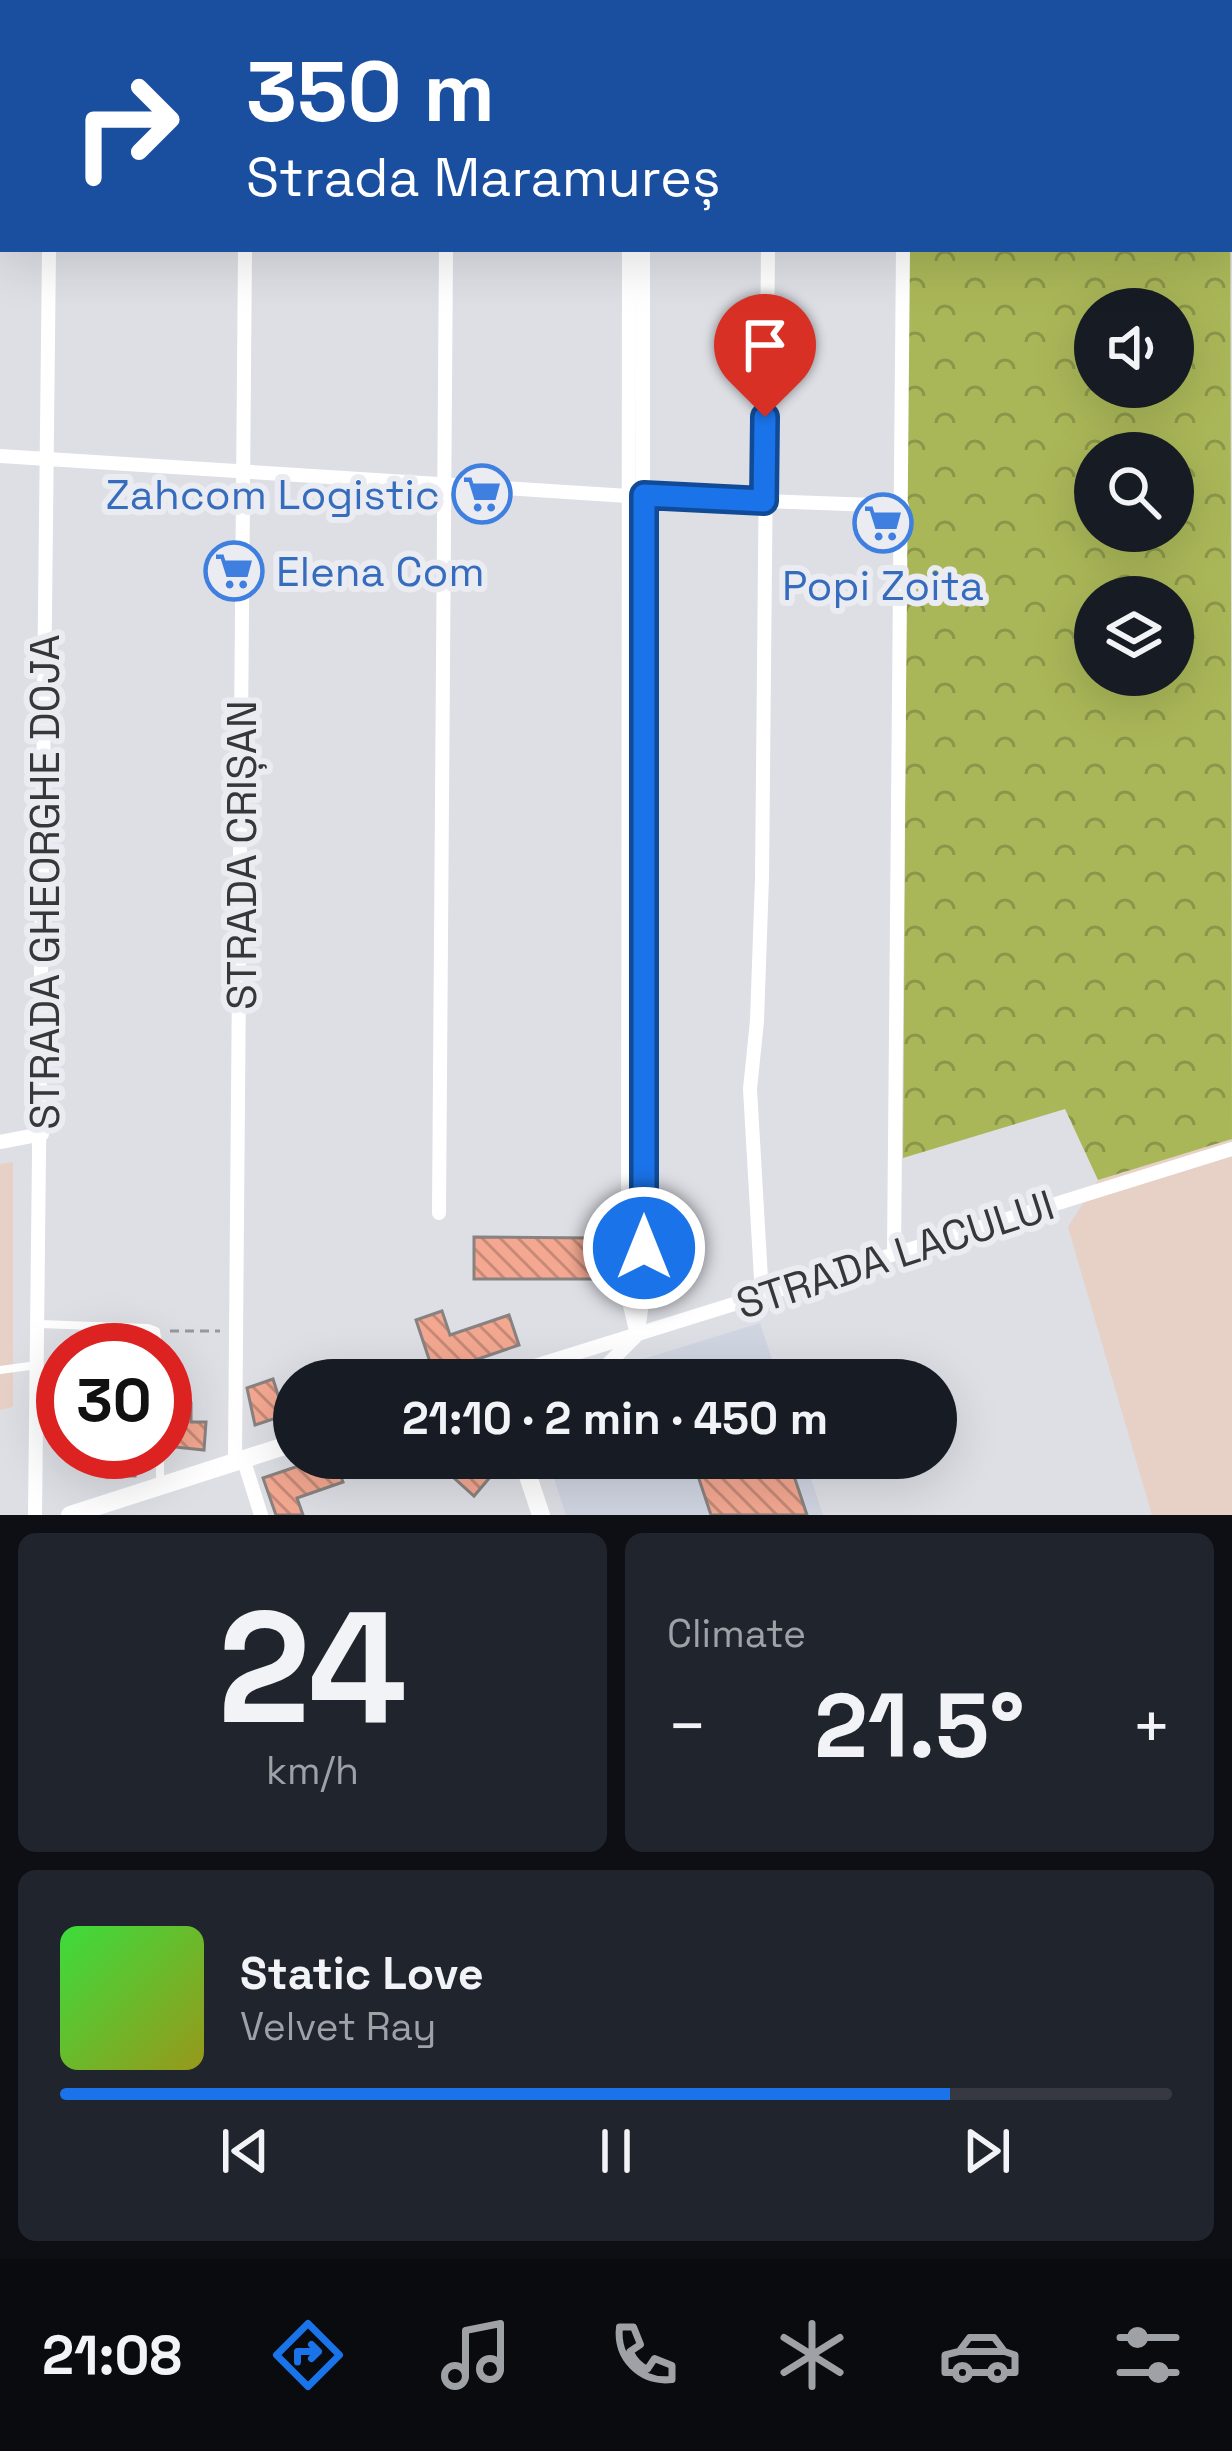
<!DOCTYPE html>
<html lang="en">
<head>
<meta charset="utf-8">
<style>
  body { margin:0; font-family:"Space Grotesk",sans-serif; background:#20242c; color:#f1f3f6; height:100vh; display:flex; flex-direction:column; font-size:45px; white-space:nowrap }
  * { box-sizing:border-box; margin:0 }
  p { font-size:39px; color:#9ea1a6 }
  .icon { flex:none; width:66px; height:66px; fill:none; stroke:currentColor; stroke-width:2; stroke-linecap:round; stroke-linejoin:round }
  .map { position:relative; height:1515px; overflow:hidden }
  .side { display:flex; flex-direction:column; gap:18px; padding:18px; background:#0d0f14; flex:1 }
  .side>* { flex:none }
  .guide { position:absolute; left:0px; top:0px; width:1233px; height:252px; box-shadow:0 12px 48px #0002; background:#1a4fa0; color:#fff; overflow:hidden }
  .controls { position:absolute; left:1074px; top:288px; display:grid; gap:24px }
  .controls a { display:grid; place-items:center; width:120px; height:120px; border-radius:50%; background:#171b24; box-shadow:0 12px 48px #0002; font-size:60px }
  .speed { position:absolute; left:36px; top:1323px; display:flex; gap:24px; font-size:60px; font-weight:700; text-align:center }
  .speed>* { display:grid; place-content:center; width:156px; height:156px; border-radius:50%; background:#171b24; box-shadow:0 12px 48px #0002; line-height:1 }
  .speed .limit { border:18px solid #d22; background:#fff; color:#111 }
  .pin { position:absolute; display:grid; place-items:center; width:102px; height:102px; color:#fff; margin:-123px -51px; border-radius:50% 50% 50% 0; rotate:-45deg; box-shadow:0 0 12px #0007 }
  .pin .icon { rotate:45deg }
  .me { position:absolute; width:132px; margin:-66px; rotate:0deg; stroke-linejoin:round; filter:drop-shadow(0 0 9px #0008) }
  .turn { display:flex; align-items:center; gap:42px; height:252px; padding:0 48px; font-size:54px }
  .turn .icon { width:156px; height:156px; stroke-width:2.5 }
  .turn b { display:block; font-size:84px; line-height:102px }
  .big { font-size:90px; font-weight:700; line-height:1.1 }
  .side .tile { flex:1; display:flex; flex-direction:column; justify-content:center; gap:18px; min-width:0; padding:0 42px; border-radius:18px; background:#20242c }
  .side .dial { align-items:center; gap:0 }
  .dial b { font-size:156px; line-height:1 }
  .song { display:flex; align-items:center; gap:36px }
  .cover { width:144px; height:144px; border-radius:18px; background:linear-gradient(135deg,hsl(120 70% 55%),hsl(60 70% 35%)) }
  .played { height:12px; border-radius:6px; background:linear-gradient(90deg,#1a73e8 80%,#363941 80%) }
  .keys { display:flex; justify-content:space-around; direction:ltr }
  .heat { display:flex; justify-content:space-between; align-items:center; font-size:66px; direction:ltr }
  .side .tiles { flex:1; display:grid; gap:18px; grid-template-columns:1fr 1fr }
  .tile:last-child { grid-column:span 2 }
  .trip { position:absolute; left:273px; top:1359px; width:684px; height:120px; border-radius:60px; background:#171b24; box-shadow:0 12px 48px #0002; font-weight:700; line-height:120px; text-align:center }
  .tabs { display:flex; height:192px; justify-content:space-around; align-items:center; background:#090b0e; color:#9ea1a6 }
  .tabs .icon { width:84px; height:84px }
  .tabs .current { color:#1a73e8 }
  .tabs b { font-size:54px; color:#f1f3f6 }
  .map>svg:first-child { display:block }
  .commercial { fill:#e7d0c5 }
  .industrial { fill:url(#industrial-furrows) }
  .built { fill:#d0d5e2 }
  .forest { fill:url(#forest-crowns); fill-rule:evenodd }
  .building { fill:url(#building-back-hatch); stroke:#888280; stroke-width:3 }
  .lines { fill:none; stroke-linecap:round; stroke-linejoin:round }
  .path { stroke:#97989c; stroke-width:3; stroke-dasharray:9 6; stroke-linecap:butt }
  .service { stroke:#fff; stroke-width:8 }
  .minor { stroke:#fff; stroke-width:14 }
  .tertiary { stroke:#fff; stroke-width:18 }
  .route-casing { stroke:#114b97; stroke-width:30 }
  .route { stroke:#1a73e8; stroke-width:21 }
  .labels { text-anchor:middle; stroke-width:12; stroke-linejoin:round; paint-order:stroke }
  .shop-label { font-size:42px; fill:#366cbe; stroke:#eaecf2; text-anchor:end }
  .street-label { font-size:42px; fill:#363739; stroke:#eaecf2 }
</style>
</head>
<body>
<div class="map">
<svg width="1232" height="1515" viewBox="0 0 1232 1515">
  <defs>
    <pattern id="industrial-furrows" width="10" height="10" patternUnits="userSpaceOnUse" patternTransform="scale(3)"><rect width="10" height="10" fill="#d0d5e2"/><path d="M-1 1l2-2M0 10L10 0M9 11l2-2" fill="none" stroke="#b3b7c3"/></pattern>
    <pattern id="forest-crowns" width="20" height="18" patternUnits="userSpaceOnUse" patternTransform="scale(3)"><rect width="20" height="18" fill="#aab758"/><path d="M2 6a3 3 0 1 1 6 0M12 15a3 3 0 1 1 6 0" fill="none" stroke="#8b964a"/></pattern>
    <pattern id="building-back-hatch" width="6" height="6" patternUnits="userSpaceOnUse" patternTransform="scale(3)"><rect width="6" height="6" fill="#f4a891"/><path d="M-1 5l2 2M0 0l6 6M5-1l2 2" fill="none" stroke="#c68a77"/></pattern>
  </defs>
  <rect width="100%" height="100%" fill="#dddfe5"/>
  <g class="commercial">
    <polygon points="1232,1139 1232,1515 1152,1515 1068,1227 1098,1180"/>
    <polygon points="13,1162 13,1407 0,1410 0,1164"/>
  </g>
  <polygon class="industrial" points="318,0 693,0 693,3"/>
  <g class="built">
    <polygon points="760,1323 779,1380 620,1380 640,1360"/>
    <polygon points="547,1458 804,1458 823,1515 566,1515"/>
  </g>
  <path class="forest" d="M1230 38 1232 1139 1098 1180 1065 1109 903 1158 907 518 904 249H1230ZM1095 309H1173V387H1095ZM1095 453H1173V531H1095ZM1095 597H1173V675H1095Z"/>
  <g class="building">
    <polygon points="474,1237 592,1238 592,1279 474,1279"/>
    <polygon points="442,1311 450,1335 509,1315 519,1345 434,1374 416,1320"/>
    <polygon points="273,1379 280,1401 294,1396 294,1430 291,1430 285,1415 255,1425 247,1388"/>
    <polygon points="176,1402 191,1403 191,1422 206,1422 204,1450 165,1446 165,1421 176,1421"/>
    <polygon points="98,1452 136,1452 135,1476 97,1475"/>
    <polygon points="322,1458 334,1458 343,1482 297,1498 303,1515 276,1515 263,1478"/>
    <polygon points="371,1458 420,1458 421,1460 377,1475"/>
    <polygon points="432,1458 472,1458 491,1476 474,1496"/>
    <polygon points="692,1458 788,1458 807,1515 711,1515"/>
  </g>
  <g class="lines">
    <polyline class="path" points="170,1331 220,1331"/>
    <g class="service">
      <polyline points="319,0 319,3"/>
      <polyline points="651,3 652,0"/>
      <polyline points="702,3 702,0"/>
      <polyline points="40,1324 148,1328 156,1331 159,1350"/>
      <polyline points="0,1370 37,1365"/>
      <polyline points="160,1486 160,1452"/>
    </g>
    <g class="minor">
      <polyline points="52,3 52,0"/>
      <polyline points="1230,33 1232,32"/>
      <polyline points="0,94 3,94"/>
      <polyline points="629,249 628,1297 637,1335"/>
      <polyline points="0,456 628,496 902,506"/>
      <polyline points="0,1142 42,1134"/>
      <polyline points="439,1213 446,249"/>
      <polyline points="894,1254 903,249"/>
      <polyline points="762,1296 750,1089 757,1021 762,878 768,249"/>
      <polyline points="639,1324 643,1295 643,249"/>
      <polyline points="490,1380 1232,1149"/>
      <polyline points="592,1380 635,1337"/>
      <polyline points="243,1458 261,1515"/>
      <polyline points="235,1460 245,249"/>
      <polyline points="35,1515 49,249"/>
    </g>
    <g class="tertiary">
      <polyline points="522,1458 541,1515"/>
      <polyline points="70,1515 294,1443"/>
    </g>
  </g>
  <g class="lines">
    <g class="route-casing">
      <polyline id="route" points="644,1248 644,495 764,501 765,417"/>
    </g>
    <use href="#route" class="route"/>
  </g>
  <defs>
    <g id="supermarket-ring" transform="scale(3)"><circle r="9.5" fill="#eaecf2" stroke="#3f7fe0" stroke-width="1.5"/><path d="M-6-5.5h2.5l.6 2H6L4.5 2H-2.5L-4.4-4H-6ZM-1.5 3.2a1.3 1.3 0 1 0 .1 0ZM3 3.2a1.3 1.3 0 1 0 .1 0Z" fill="#3f7fe0"/></g>
  </defs>
  <g fill-rule="evenodd">
    <use href="#supermarket-ring" x="482" y="494"/>
    <use href="#supermarket-ring" x="883" y="523"/>
    <use href="#supermarket-ring" x="234" y="571"/>
  </g>
  <g class="labels">
    <g class="shop-label">
      <text x="440" y="509">Zahcom Logistic</text>
      <text x="276" y="586" text-anchor="start">Elena Com</text>
      <text x="883" y="600" text-anchor="middle">Popi Zoita</text>
    </g>
    <g class="street-label">
      <text transform="translate(241 855) rotate(-90)" y="15">STRADA CRIȘAN</text>
      <text transform="translate(44 882) rotate(-90)" y="15">STRADA GHEORGHE DOJA</text>
      <text transform="translate(895 1254) rotate(-18)" y="15">STRADA LACULUI</text>
    </g>
  </g>
</svg>
<div class="controls">
<a><svg class="icon" aria-label="sound" viewBox="0 0 24 24"><path d="M4 9h4l5-4v14l-5-4H4zM17 9q2 3 0 6"/></svg></a>
<a><svg class="icon" aria-label="search" viewBox="0 0 24 24"><circle cx="10" cy="10" r="6"/><path d="M15 15l6 6"/></svg></a>
<a><svg class="icon" aria-label="layers" viewBox="0 0 24 24"><path d="M12 4l9 5-9 5-9-5zM3 14l9 5 9-5"/></svg></a>
</div>
<div class="speed"><div class="limit">30</div></div>
<div class="pin" style="left:765px;top:417px;background:#d93025"><svg class="icon" aria-label="arrive" viewBox="0 0 24 24"><path d="M6 21V4h12l-3 4 3 4H6"/></svg></div>
<svg class="me" style="left:644px;top:1248px" viewBox="-20 -20 40 40"><circle r="17" fill="#1a73e8" stroke="#fff" stroke-width="3"/><path d="M0-11L8 9 0 5-8 9z" fill="#fff"/></svg>
<div class="trip">21:10 · 2 min · 450 m</div>
<div class="guide">
<div class="turn"><svg class="icon" aria-label="right" viewBox="0 0 24 24"><path d="M7 20v-9h11M14 6l5 5-5 5"/></svg><div><b>350 m</b>Strada Maramureș</div></div>
</div>
</div>
<section class="side">
<div class="tiles">
<div class="tile dial"><b>24</b><p>km/h</p></div>
<div class="tile"><p>Climate</p>
<div class="heat"><a>−</a><b class="big">21.5°</b><a>+</a></div>
</div>
<div class="tile">
<div class="song"><i class="cover"></i><div><b>Static Love</b><p>Velvet Ray</p></div></div>
<div class="played"></div>
<div class="keys"><svg class="icon" aria-label="previous" viewBox="0 0 24 24"><path d="M18 5L8 12l10 7zM5 5v14"/></svg><svg class="icon" aria-label="pause" viewBox="0 0 24 24"><path d="M8 5v14M16 5v14"/></svg><svg class="icon" aria-label="next" viewBox="0 0 24 24"><path d="M6 5l10 7-10 7zM19 5v14"/></svg></div>
</div>
</div>
</section>
<nav class="tabs">
<b>21:08</b>
<svg class="icon current" aria-label="directions" viewBox="0 0 24 24"><path d="M12 3l9 9-9 9-9-9zM9 14v-3h6M13 9l2 2-2 2"/></svg>
<svg class="icon" aria-label="music" viewBox="0 0 24 24"><path d="M9 18V5l10-2v13"/><circle cx="6" cy="18" r="3"/><circle cx="16" cy="16" r="3"/></svg>
<svg class="icon" aria-label="phone" viewBox="0 0 24 24"><path d="M5 4h4l2 5-3 2q2 4 5 5l2-3 5 2v4C11 20 4 13 5 4z"/></svg>
<svg class="icon" aria-label="climate" viewBox="0 0 24 24"><path d="M12 3v18M4 7l16 10M4 17L20 7"/></svg>
<svg class="icon" aria-label="car" viewBox="0 0 24 24"><path d="M5 17H2v-5l4-1 3-4h7l3 4 3 1v5h-3M9 17h6M6 11h13"/><circle cx="7" cy="17" r="2"/><circle cx="17" cy="17" r="2"/></svg>
<svg class="icon" aria-label="filters" viewBox="0 0 24 24"><path d="M4 7h16M4 17h16"/><circle cx="9" cy="7" r="2"/><circle cx="15" cy="17" r="2"/></svg>
</nav>
</body>
</html>
